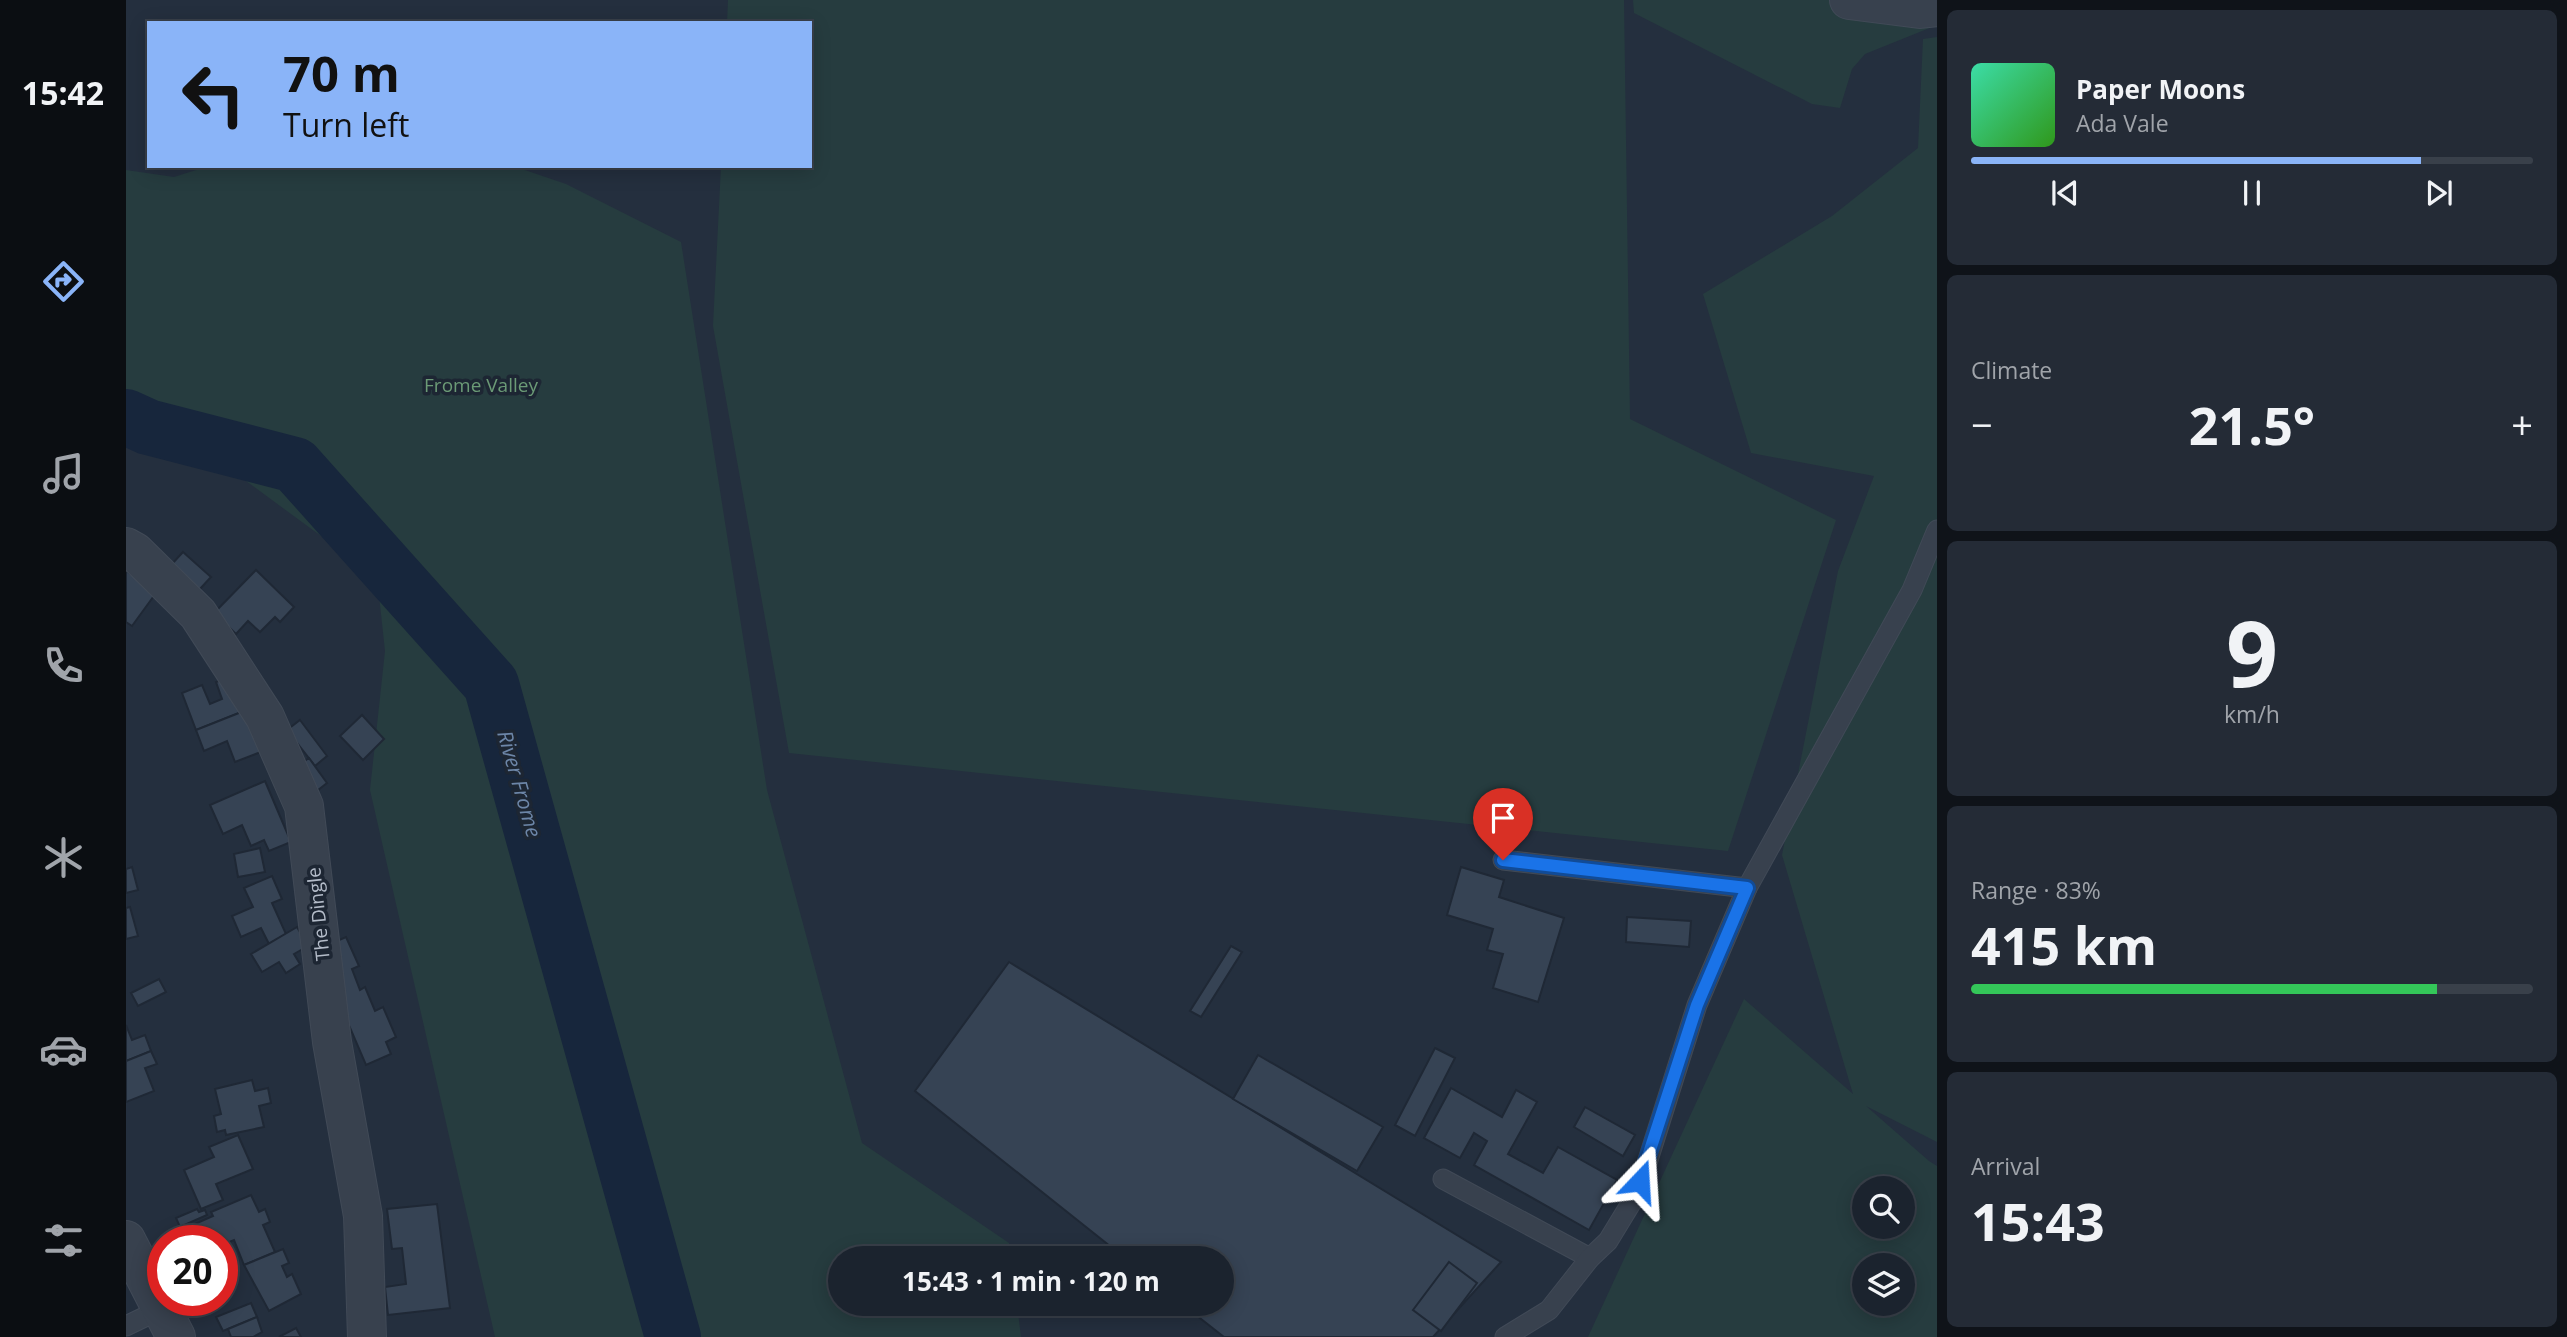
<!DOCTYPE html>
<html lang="en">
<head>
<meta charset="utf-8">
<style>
  body { margin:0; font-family:"Open Sans",sans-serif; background:#242b36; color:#f1f3f6; height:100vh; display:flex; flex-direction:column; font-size:26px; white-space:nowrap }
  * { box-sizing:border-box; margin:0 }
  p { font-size:23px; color:#a0a4aa }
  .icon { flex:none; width:38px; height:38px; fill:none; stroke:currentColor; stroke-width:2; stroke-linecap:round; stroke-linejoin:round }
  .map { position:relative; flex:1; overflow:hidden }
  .panel { display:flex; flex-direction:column; gap:10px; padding:10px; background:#0f1319; width:630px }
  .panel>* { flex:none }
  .top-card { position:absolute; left:21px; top:21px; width:665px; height:147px; border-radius:0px; box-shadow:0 4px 18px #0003,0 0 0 2px #39404a; background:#8ab4f8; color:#111; overflow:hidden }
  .tools { position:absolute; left:1726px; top:1176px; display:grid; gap:14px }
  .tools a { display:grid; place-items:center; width:63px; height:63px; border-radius:50%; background:#1b232e; box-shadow:0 4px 18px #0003,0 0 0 2px #39404a; font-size:35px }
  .speed { position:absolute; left:21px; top:1225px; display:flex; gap:14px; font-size:35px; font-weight:700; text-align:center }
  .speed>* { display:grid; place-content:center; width:91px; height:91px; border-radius:50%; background:#1b232e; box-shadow:0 4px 18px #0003,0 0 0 2px #39404a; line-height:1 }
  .speed .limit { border:10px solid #d22; background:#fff; color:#111 }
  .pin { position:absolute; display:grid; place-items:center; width:60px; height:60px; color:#fff; margin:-72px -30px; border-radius:50% 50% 50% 0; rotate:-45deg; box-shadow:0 0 7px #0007 }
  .pin .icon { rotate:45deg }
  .me { position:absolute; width:77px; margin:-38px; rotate:20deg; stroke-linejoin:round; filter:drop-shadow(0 0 5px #0008) }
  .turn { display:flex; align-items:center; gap:24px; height:147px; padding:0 21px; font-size:32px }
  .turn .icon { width:91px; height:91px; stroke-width:2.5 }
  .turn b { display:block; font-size:49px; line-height:60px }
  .big { font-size:52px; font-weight:700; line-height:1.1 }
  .panel .tile { flex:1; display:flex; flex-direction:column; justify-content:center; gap:10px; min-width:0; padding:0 24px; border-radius:10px; background:#242b36 }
  .panel .dial { align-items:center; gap:0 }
  .dial b { font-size:91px; line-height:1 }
  .song { display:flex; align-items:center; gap:21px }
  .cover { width:84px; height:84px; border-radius:10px; background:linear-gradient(135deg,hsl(160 70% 55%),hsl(110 70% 35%)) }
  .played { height:7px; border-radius:4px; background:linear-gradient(90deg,#8ab4f8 80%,#39404a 80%) }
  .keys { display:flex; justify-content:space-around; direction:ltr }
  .heat { display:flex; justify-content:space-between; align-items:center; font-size:38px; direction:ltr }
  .charge { height:10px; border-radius:5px; background:linear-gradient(90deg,#34c759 83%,#39404a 0) }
  .trip { position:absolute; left:702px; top:1246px; width:406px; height:70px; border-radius:35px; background:#1b232e; box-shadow:0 4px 18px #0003,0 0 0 2px #39404a; font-weight:700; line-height:70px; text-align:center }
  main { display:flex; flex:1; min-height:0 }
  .dock { display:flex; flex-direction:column; width:126px; justify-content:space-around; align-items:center; background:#0b0e12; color:#a0a4aa }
  .dock .icon { width:49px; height:49px }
  .dock .on { color:#8ab4f8 }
  .dock b { font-size:32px; color:#f1f3f6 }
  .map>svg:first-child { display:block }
  .green { fill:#263c3f; fill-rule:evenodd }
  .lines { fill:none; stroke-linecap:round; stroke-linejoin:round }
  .river { stroke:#17263c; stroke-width:56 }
  .building { fill:#364354; stroke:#1f2835; stroke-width:2 }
  .service-casing { stroke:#414a57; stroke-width:21 }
  .minor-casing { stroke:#414a57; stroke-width:40 }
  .service { stroke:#38414e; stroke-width:19 }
  .minor { stroke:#38414e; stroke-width:38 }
  .route-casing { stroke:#114b97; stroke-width:18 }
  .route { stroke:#1a73e8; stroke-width:12 }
  .labels { text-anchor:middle; stroke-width:7; stroke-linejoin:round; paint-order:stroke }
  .park-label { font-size:19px; fill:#6b9a76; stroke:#1d2633 }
  .street-label { font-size:19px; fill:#b4bcc9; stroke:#1d2633 }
  .water-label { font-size:21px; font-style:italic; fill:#6d86a8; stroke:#1d2633 }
</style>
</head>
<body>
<main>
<nav class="dock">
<b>15:42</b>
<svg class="icon on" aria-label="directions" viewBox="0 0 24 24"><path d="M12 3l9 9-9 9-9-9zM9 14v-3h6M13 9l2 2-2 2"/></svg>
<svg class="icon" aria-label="music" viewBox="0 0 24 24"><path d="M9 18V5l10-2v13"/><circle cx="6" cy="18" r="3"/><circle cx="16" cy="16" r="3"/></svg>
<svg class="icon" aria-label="phone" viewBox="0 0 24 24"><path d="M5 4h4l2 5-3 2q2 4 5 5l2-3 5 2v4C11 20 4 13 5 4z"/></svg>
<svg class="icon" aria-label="climate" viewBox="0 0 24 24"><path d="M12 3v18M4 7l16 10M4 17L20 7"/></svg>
<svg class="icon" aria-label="car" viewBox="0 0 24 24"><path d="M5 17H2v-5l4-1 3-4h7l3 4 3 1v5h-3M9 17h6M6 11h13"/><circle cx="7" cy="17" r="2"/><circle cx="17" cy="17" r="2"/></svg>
<svg class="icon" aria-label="filters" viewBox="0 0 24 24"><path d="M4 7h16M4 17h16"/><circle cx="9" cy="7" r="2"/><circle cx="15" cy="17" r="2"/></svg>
</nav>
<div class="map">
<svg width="1811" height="1337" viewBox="0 0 1811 1337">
  <rect width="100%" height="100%" fill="#242f3e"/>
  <g class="green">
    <polygon points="602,0 1498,0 1504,419 1710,520 1602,851 663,753 587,326 595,166 684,166 684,23 601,23"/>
    <polygon points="1507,0 1811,0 1811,25 1739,54 1726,69 1714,108 1686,104 1508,13"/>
    <path d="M1811 37V1142L1740 1106 1803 1161 1811 1166V1337H1462L1618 999 1727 1094 1656 855 1712 571 1748 476 1625 453 1577 294 1706 216 1792 148 1797 39ZM1738 1188H1776V1227H1738ZM1738 1265H1776V1304H1738Z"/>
    <polygon points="83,166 387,166 440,184 555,242 641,790 736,1143 883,1243 885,1258 714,1258 714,1304 891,1304 895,1337 369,1337 244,790 259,651 251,577 120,481 0,431 0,170 48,177"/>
  </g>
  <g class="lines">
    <polyline class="river" points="0,417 22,427 169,465 365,684 547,1337"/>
  </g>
  <g class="building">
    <polygon points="57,552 85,577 73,590 45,565"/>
    <polygon points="0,563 6,567 2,572 30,593 6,626 0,622"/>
    <polygon points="130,570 168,607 154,622 149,617 134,632 122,621 110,634 88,613"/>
    <polygon points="103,677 123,709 70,730 56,693 76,685 84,704 96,699 90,682"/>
    <polygon points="123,709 140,750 109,762 101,741 78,751 70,730"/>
    <polygon points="236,715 258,739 237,760 214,736"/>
    <polygon points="174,720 201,756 189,766 161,730"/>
    <polygon points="183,758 201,783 187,794 168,768"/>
    <polygon points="139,781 165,842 143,851 138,840 125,846 116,825 97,834 84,805"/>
    <polygon points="134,848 139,872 112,877 108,854"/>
    <polygon points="6,867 12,890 0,893 0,869"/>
    <polygon points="1335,867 1378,880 1373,897 1438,918 1412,1002 1367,988 1377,954 1361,950 1367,929 1321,915"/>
    <polygon points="146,876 156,899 146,903 160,934 143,944 135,928 115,937 106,916 127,907 118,888"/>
    <polygon points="4,907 12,936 0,939 0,908"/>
    <polygon points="1501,917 1565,921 1563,947 1500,942"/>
    <polygon points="171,927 182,946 168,954 174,964 160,973 153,962 136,972 125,954"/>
    <polygon points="220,937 233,966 226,969 234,990 239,987 249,1011 257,1007 270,1037 260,1042 265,1054 240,1065 210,995 197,947"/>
    <polygon points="1105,946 1116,952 1075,1017 1064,1011"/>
    <polygon points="883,962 1375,1262 1307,1337 1098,1337 1056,1304 1096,1304 1096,1258 999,1258 789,1091"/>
    <polygon points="33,979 40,992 12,1006 5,993"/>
    <polygon points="0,1025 6,1040 19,1035 25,1051 0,1061"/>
    <polygon points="1309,1048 1329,1058 1289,1136 1269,1125"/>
    <polygon points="25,1051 31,1064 19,1068 28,1091 0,1102 0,1061"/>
    <polygon points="1132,1055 1257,1127 1231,1171 1107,1099"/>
    <polygon points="126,1080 129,1091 142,1088 145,1103 133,1106 138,1127 100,1135 99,1130 91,1132 88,1116 95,1114 89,1089"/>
    <polygon points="1325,1088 1376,1117 1390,1090 1411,1102 1382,1154 1417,1173 1432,1147 1491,1180 1463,1230 1348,1165 1361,1141 1348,1133 1334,1158 1298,1138"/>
    <polygon points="1459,1107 1509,1135 1497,1156 1448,1127"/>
    <polygon points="112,1135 127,1169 90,1184 97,1200 75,1209 58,1170 88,1157 83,1147"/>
    <polygon points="125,1195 133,1212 139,1209 144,1222 137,1225 149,1252 118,1265 108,1240 96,1245 96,1241 59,1241 55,1230 87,1216 85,1212"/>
    <polygon points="311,1204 324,1308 262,1315 259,1287 280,1284 276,1248 266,1249 261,1209"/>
    <polygon points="71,1209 73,1212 79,1210 81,1215 54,1227 50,1218"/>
    <polygon points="157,1249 163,1263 156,1266 161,1277 166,1274 175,1294 143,1311 118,1265"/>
    <polygon points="1323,1262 1351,1283 1315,1331 1287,1310"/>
    <polygon points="125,1303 131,1317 97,1331 90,1317"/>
    <polygon points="131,1317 136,1332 127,1337 105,1337 102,1329"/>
    <polygon points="170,1328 175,1337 153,1337"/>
  </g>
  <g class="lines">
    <g class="service-casing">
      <g id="service">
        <polyline points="1377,860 1621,888"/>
        <polyline points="1317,1179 1464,1258"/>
        <polyline points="0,1326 35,1309"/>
        <polyline points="1379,1337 1423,1310 1464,1258 1482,1241 1507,1200 1521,1163 1571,1005 1621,888 1786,590 1811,530"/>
      </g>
    </g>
    <g class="minor-casing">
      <g id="minor">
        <polyline points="1723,0 1794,9 1811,7"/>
        <polyline points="0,547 9,552 72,614 139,717 178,806 206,1042 237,1216 241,1337"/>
        <polyline points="0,1240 50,1337"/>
      </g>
    </g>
    <use href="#service" class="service"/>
    <use href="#minor" class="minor"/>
  </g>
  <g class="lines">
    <g class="route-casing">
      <polyline id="route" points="1377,860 1621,888 1571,1005 1514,1181"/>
    </g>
    <use href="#route" class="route"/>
  </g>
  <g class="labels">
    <g class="park-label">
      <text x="355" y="392">Frome Valley</text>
    </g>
    <g class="street-label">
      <text transform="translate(192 914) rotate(-96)" y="7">The Dingle</text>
    </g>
    <g class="water-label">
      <text transform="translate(393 784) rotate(74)" y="7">River Frome</text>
    </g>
  </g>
</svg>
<div class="tools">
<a><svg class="icon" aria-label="search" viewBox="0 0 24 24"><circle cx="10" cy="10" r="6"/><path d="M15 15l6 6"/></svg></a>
<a><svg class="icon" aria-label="layers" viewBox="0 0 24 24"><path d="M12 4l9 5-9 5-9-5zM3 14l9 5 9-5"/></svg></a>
</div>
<div class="speed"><div class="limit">20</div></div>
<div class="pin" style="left:1377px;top:860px;background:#d93025"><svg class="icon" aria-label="arrive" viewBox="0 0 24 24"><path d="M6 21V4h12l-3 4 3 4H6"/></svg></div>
<svg class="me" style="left:1514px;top:1181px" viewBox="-20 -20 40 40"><path d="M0-17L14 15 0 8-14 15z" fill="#1a73e8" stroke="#fff" stroke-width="4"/></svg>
<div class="trip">15:43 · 1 min · 120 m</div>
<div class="top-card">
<div class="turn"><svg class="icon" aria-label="left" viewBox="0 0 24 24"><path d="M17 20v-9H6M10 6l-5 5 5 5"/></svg><div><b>70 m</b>Turn left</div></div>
</div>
</div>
<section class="panel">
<div class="tile">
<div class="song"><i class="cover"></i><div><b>Paper Moons</b><p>Ada Vale</p></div></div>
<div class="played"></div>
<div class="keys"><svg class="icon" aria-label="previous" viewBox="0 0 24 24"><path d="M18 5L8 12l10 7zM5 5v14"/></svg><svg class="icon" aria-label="pause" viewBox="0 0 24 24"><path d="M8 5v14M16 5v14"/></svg><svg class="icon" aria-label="next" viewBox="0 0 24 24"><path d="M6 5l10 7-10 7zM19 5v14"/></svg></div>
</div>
<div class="tile"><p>Climate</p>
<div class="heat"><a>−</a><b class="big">21.5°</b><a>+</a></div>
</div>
<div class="tile dial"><b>9</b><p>km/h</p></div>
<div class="tile"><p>Range · 83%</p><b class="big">415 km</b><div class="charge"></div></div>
<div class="tile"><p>Arrival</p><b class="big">15:43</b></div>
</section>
</main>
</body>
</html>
